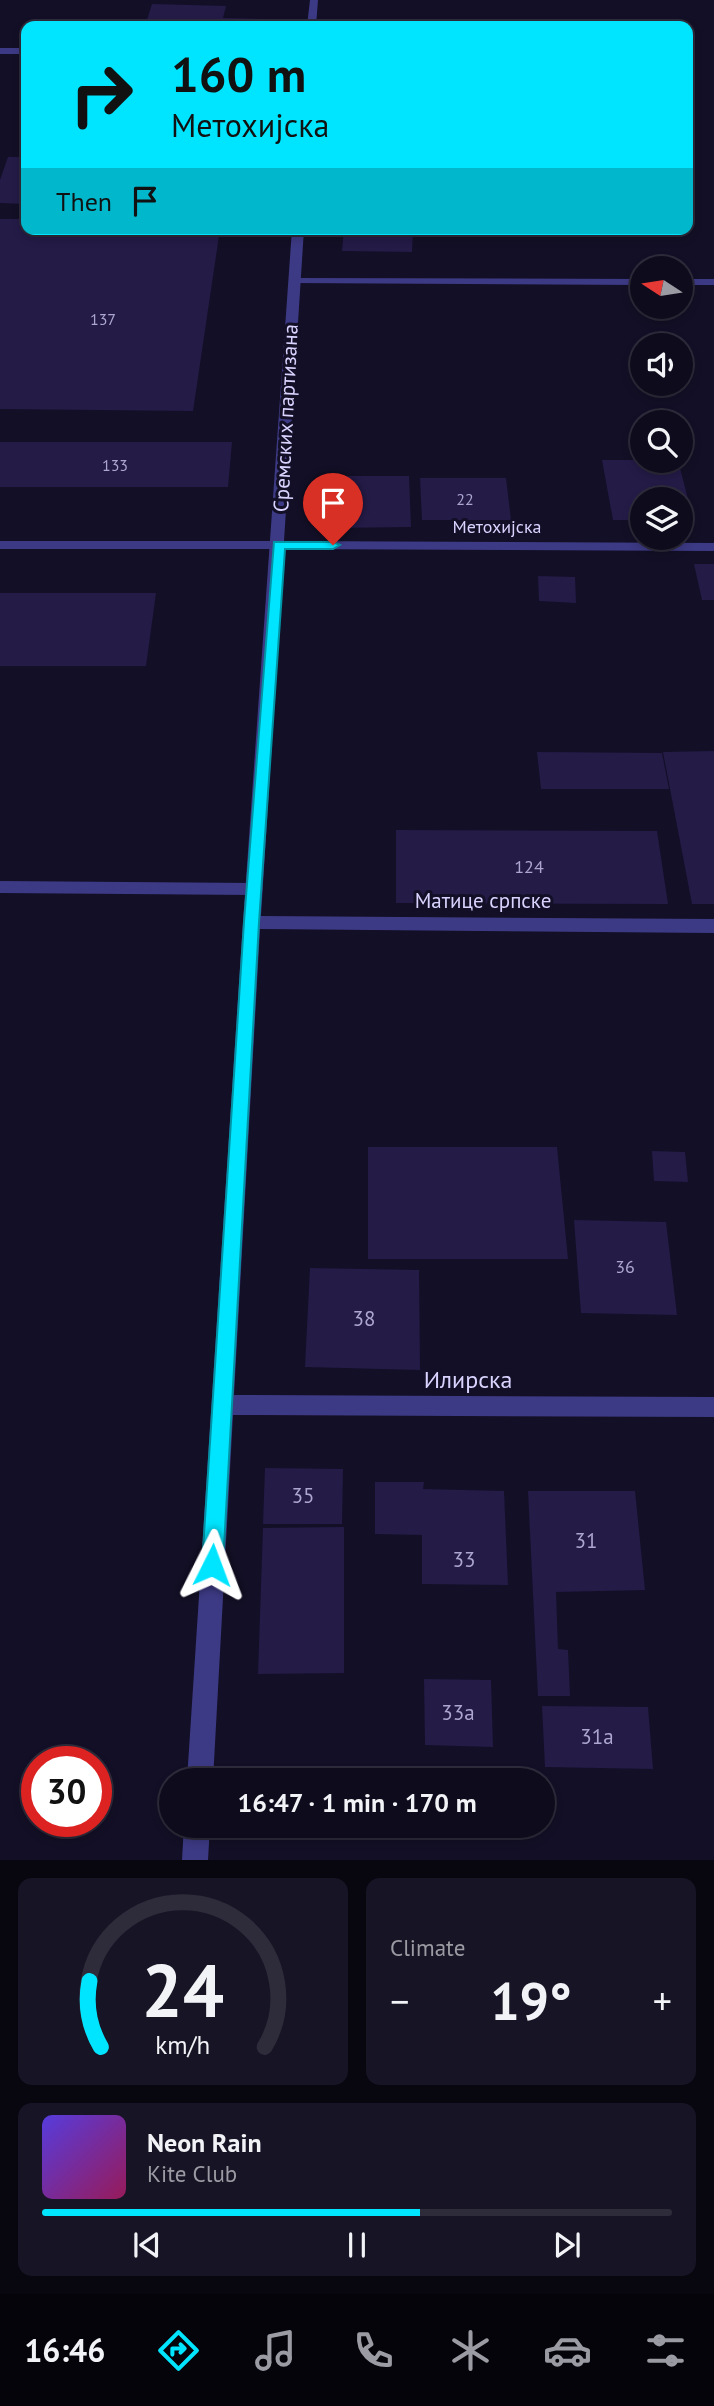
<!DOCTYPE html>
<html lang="en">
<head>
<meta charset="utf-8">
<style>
  body { margin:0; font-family:"PT Sans",sans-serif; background:#171425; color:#f1f3f6; height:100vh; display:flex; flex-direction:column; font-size:26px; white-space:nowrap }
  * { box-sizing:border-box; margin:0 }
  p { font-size:23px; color:#9b9ba3 }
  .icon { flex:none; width:38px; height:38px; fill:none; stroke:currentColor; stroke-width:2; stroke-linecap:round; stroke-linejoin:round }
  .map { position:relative; height:1860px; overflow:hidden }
  .drawer { display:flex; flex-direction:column; gap:18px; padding:18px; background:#08060f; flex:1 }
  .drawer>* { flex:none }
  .hud { position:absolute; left:21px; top:21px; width:672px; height:214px; border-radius:14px; box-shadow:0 4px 10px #0003,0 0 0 2px #2e2b3b; background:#00e5ff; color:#111; overflow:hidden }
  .needle { width:46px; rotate:282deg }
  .fabs { position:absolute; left:630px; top:256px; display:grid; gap:14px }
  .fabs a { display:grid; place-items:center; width:63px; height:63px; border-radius:50%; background:#0e0b1c; box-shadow:0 4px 10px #0003,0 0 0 2px #2e2b3b; font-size:35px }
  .speed { position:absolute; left:21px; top:1746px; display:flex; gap:14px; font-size:35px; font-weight:700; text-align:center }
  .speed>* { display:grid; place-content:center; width:91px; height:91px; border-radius:50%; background:#0e0b1c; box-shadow:0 4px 10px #0003,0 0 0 2px #2e2b3b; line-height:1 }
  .speed .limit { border:10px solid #d22; background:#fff; color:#111 }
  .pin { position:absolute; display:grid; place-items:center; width:60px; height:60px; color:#fff; margin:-72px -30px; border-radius:50% 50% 50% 0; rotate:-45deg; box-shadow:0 0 7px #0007 }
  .pin .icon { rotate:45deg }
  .me { position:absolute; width:77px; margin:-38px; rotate:3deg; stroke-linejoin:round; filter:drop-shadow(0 0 5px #0008) }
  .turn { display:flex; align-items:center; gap:24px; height:147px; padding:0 35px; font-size:32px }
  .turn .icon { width:91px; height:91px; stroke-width:2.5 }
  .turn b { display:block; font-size:49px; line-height:60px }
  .then { display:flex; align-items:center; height:66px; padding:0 35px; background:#0003; gap:14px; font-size:26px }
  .big { font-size:52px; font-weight:700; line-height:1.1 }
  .drawer .widget { flex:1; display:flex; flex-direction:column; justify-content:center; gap:10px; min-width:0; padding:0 24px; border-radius:14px; background:#171425 }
  .drawer .dial { align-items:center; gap:0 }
  .dial svg { height:182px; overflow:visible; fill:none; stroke:#2e2b3b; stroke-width:7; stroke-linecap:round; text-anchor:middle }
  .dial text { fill:#f1f3f6; stroke:none }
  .song { display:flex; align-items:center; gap:21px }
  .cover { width:84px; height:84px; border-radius:10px; background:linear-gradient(135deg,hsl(250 70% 55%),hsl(330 70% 35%)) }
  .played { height:7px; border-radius:4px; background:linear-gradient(90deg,#00e5ff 60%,#2e2b3b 60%) }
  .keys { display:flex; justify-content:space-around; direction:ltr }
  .heat { display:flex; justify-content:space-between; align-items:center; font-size:38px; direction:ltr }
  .drawer .tiles { flex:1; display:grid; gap:18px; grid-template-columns:1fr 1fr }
  .widget:last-child { grid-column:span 2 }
  .trip { position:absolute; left:159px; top:1768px; width:396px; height:70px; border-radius:35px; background:#0e0b1c; box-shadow:0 4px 10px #0003,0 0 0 2px #2e2b3b; font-weight:700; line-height:70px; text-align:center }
  .menu { display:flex; height:112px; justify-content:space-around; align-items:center; background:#06040b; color:#9b9ba3 }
  .menu .icon { width:49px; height:49px }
  .menu .on { color:#00e5ff }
  .menu b { font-size:32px; color:#f1f3f6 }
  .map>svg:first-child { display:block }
  .building { fill:#241b47 }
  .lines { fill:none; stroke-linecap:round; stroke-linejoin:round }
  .lane { fill:#3d3a85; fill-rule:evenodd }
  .street { fill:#3d3a85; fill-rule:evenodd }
  .route { fill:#00e5ff; stroke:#0095a6; stroke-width:2 }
  .labels { text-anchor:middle; stroke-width:6; stroke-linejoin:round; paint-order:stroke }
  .far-number-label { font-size:16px; fill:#aca6d1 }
  .far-street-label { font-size:18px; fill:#d9d4ff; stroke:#130f26 }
  .number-label { font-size:18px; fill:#aca6d1 }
  .street-label { font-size:21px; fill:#d9d4ff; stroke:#130f26 }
  .near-number-label { font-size:21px; fill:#aca6d1 }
  .near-street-label { font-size:24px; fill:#d9d4ff; stroke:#130f26 }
</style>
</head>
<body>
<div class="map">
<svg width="714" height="1860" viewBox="0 0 714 1860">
  <rect width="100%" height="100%" fill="#130f26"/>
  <g class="building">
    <polygon points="152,4 226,6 223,18 272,19 270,26 145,26"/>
    <polygon points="8,157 26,157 26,204 0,203 0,180"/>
    <polygon points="0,219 26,219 26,229 220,229 193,411 0,409"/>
    <polygon points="344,229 413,229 412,252 342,251"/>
    <polygon points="0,442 232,442 228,487 0,487"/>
    <polygon points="602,460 678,460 693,519 681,519 681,499 642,499 642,520 613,520"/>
    <polygon points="333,476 409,476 411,527 333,528"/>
    <polygon points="420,478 506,478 511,520 422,520"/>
    <polygon points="694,564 714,564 714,600 702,600"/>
    <polygon points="538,576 575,577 576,603 539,601"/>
    <polygon points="0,593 156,593 146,666 0,666"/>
    <polygon points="714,751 714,904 692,904 663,752"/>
    <polygon points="537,752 662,753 669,789 541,789"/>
    <polygon points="396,830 657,831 668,904 396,903"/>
    <polygon points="368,1147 557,1147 568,1259 368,1259"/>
    <polygon points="652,1151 685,1152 688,1182 654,1181"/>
    <polygon points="574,1220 666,1222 677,1315 581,1313"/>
    <polygon points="310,1268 419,1270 420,1370 305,1367"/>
    <polygon points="265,1468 343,1469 342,1524 263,1524"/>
    <polygon points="375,1482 424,1482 423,1489 504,1491 508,1585 422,1584 422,1535 375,1534"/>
    <polygon points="528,1491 635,1491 645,1590 556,1592 558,1649 568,1650 570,1696 538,1696"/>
    <polygon points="344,1527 344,1673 258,1674 263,1528"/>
    <polygon points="424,1679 491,1680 493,1747 425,1745"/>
    <polygon points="542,1706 648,1707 653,1769 545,1767"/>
  </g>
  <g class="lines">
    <g class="lane">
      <rect x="0" y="48" width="26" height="6"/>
      <polygon points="294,278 642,279 642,285 290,283 290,279"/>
      <rect x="681" y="279" width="33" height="6"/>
      <polygon points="0,541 279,541 286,545 279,549 0,549"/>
      <polygon points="0,881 254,883 263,889 254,895 0,893"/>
    </g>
    <g class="street">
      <polygon points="310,0 318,0 316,26 307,26"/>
      <polygon points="292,229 304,229 284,541 714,543 714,551 284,549 261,916 714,919 714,933 260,929 234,1395 714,1397 714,1417 233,1415 213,1780 187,1780 243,922"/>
      <polygon points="184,1825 210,1825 208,1860 182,1860"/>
    </g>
  </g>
  <polygon class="route" points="274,542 333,542 340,545 333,549 285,549 259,922 223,1565 220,1573 212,1576 205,1573 202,1565 244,922"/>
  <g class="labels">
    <g class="far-number-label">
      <text x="103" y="325">137</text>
      <text x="115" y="471">133</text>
      <text x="465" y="505">22</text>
    </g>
    <g class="far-street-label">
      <text x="497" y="533">Метохијска</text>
    </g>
    <g class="number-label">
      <text x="529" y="873">124</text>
      <text x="625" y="1273">36</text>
    </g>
    <g class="street-label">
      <text transform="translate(286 418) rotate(-87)" y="7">Сремских партизана</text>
      <text x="483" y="908">Матице српске</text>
    </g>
    <g class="near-number-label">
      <text x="364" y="1326">38</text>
      <text x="303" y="1503">35</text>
      <text x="586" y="1548">31</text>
      <text x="464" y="1567">33</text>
      <text x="458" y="1720">33a</text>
      <text x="597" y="1744">31a</text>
    </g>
    <g class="near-street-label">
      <text x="468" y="1388">Илирска</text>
    </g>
  </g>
</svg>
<div class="fabs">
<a><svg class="needle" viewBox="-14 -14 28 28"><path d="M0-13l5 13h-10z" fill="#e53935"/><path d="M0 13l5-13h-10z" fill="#9b9ba3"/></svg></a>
<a><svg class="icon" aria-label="sound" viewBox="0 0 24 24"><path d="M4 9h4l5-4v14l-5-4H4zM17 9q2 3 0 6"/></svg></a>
<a><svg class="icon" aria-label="search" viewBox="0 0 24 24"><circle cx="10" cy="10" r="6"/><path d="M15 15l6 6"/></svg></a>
<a><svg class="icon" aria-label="layers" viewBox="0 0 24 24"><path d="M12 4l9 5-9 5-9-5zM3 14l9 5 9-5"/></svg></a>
</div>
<div class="speed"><div class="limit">30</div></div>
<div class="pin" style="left:333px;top:545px;background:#d93025"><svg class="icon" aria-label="arrive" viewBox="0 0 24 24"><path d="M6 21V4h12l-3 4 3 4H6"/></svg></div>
<svg class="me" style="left:212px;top:1565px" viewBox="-20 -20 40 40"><path d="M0-17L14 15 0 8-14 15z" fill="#00e5ff" stroke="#fff" stroke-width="4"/></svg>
<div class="trip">16:47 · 1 min · 170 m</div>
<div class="hud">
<div class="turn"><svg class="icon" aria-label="right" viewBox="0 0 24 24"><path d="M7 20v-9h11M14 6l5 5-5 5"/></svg><div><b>160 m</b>Метохијска</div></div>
<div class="then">Then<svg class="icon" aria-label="arrive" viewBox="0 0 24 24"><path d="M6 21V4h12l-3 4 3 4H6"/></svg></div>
</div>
</div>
<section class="drawer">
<div class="tiles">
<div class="widget dial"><svg viewBox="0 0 100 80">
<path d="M14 69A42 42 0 1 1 86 69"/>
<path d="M14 69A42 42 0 0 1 9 40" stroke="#00e5ff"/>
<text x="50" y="56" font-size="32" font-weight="700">24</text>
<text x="50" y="72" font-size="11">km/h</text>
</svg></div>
<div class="widget"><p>Climate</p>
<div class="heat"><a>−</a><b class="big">19°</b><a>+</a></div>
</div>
<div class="widget">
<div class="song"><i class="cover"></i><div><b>Neon Rain</b><p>Kite Club</p></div></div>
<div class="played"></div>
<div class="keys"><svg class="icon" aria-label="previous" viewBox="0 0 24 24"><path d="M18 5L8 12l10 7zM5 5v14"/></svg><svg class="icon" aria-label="pause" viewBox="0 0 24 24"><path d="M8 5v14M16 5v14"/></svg><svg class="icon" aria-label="next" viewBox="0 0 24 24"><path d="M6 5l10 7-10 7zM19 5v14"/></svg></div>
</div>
</div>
</section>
<nav class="menu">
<b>16:46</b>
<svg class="icon on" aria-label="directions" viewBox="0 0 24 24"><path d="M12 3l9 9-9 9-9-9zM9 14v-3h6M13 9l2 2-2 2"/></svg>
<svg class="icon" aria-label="music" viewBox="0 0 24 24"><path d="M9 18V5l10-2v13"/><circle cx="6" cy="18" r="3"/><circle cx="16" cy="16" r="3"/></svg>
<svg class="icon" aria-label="phone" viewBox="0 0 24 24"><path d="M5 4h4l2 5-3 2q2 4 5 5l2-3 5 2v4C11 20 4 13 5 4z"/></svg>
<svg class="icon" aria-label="climate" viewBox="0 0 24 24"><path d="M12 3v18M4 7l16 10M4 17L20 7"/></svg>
<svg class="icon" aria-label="car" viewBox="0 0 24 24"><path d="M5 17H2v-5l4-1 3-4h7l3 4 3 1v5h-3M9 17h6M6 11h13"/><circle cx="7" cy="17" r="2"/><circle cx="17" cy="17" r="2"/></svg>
<svg class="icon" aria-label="filters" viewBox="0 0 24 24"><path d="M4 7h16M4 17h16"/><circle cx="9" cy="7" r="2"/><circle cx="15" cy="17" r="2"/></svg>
</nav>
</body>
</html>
